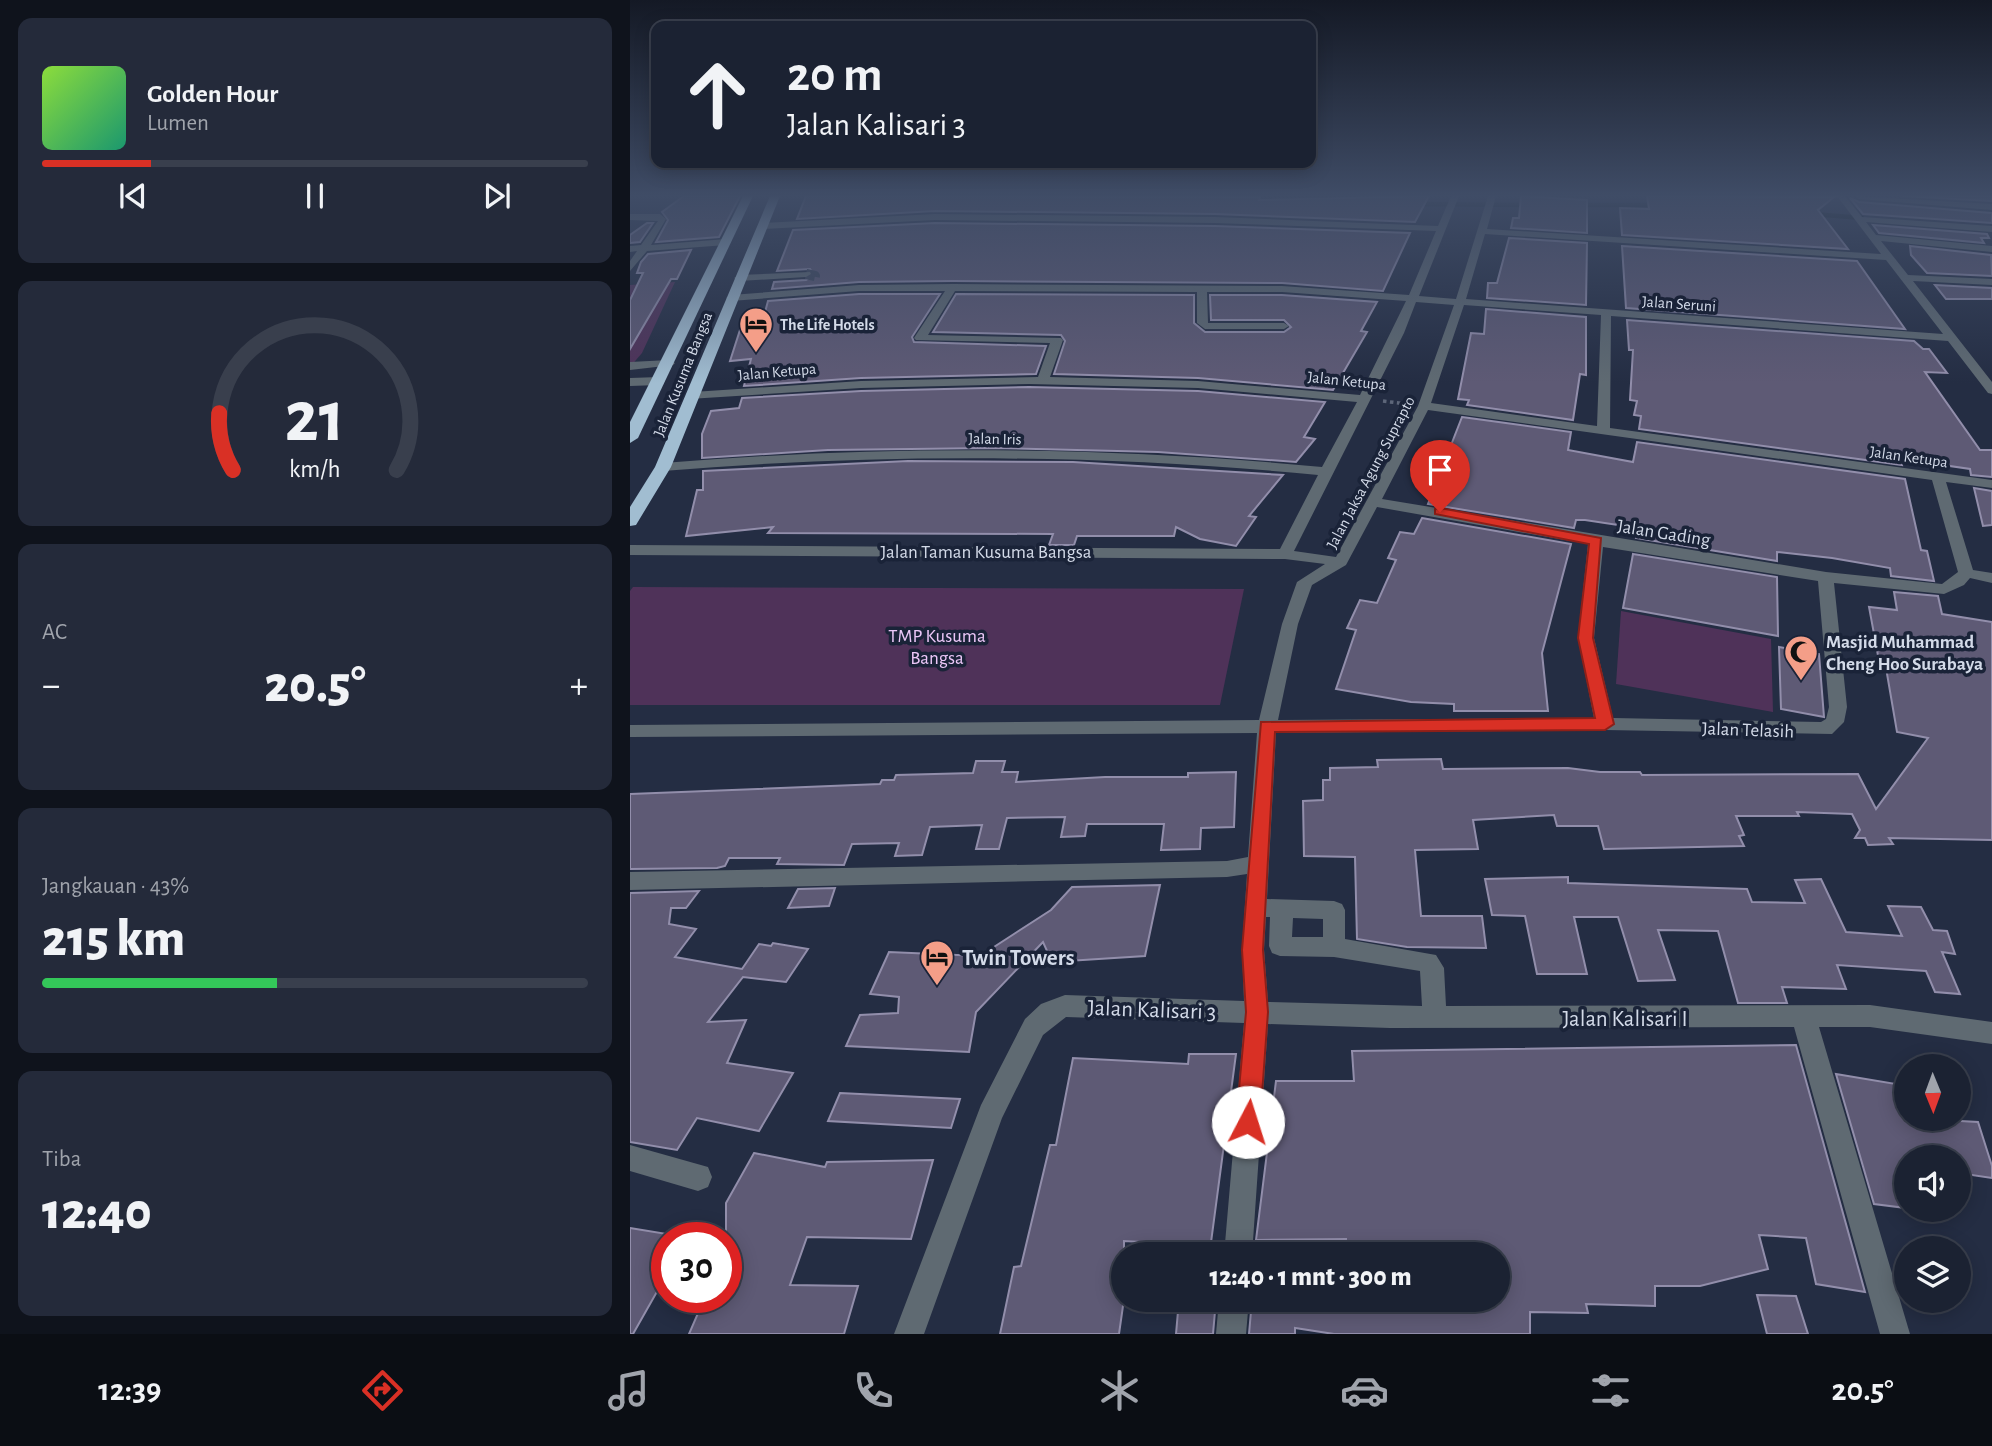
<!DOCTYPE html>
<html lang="id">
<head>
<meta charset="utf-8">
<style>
  body { margin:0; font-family:"Alegreya Sans",sans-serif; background:#242a3a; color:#f1f3f6; height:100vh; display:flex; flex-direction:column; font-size:26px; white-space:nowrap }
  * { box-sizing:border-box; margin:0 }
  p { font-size:23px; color:#a0a4ac }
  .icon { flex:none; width:38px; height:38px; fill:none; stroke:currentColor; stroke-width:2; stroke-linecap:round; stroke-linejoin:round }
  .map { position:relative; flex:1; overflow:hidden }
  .drawer { display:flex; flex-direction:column; gap:18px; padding:18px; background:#0f131c; width:630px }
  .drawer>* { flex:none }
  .top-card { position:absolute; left:21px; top:21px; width:665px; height:147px; border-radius:14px; box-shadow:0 4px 18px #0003,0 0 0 2px #393f4d; background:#1b2232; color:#f1f3f6; overflow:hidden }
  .needle { width:46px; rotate:179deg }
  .fabs { position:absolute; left:1264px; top:1054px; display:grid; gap:14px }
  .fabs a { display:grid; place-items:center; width:77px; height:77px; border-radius:50%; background:#1b2232; box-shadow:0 4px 18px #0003,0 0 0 2px #393f4d; font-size:35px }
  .speed { position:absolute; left:21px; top:1222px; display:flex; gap:14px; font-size:35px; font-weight:700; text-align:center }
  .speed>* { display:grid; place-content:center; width:91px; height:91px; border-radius:50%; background:#1b2232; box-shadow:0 4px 18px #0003,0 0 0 2px #393f4d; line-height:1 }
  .speed .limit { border:10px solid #d22; background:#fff; color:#111 }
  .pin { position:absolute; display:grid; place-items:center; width:60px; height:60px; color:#fff; margin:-72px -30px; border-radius:50% 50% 50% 0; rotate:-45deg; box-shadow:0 0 7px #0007 }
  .pin .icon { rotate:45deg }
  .me { position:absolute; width:77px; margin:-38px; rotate:5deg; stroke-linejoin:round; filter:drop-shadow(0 0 5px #0008) }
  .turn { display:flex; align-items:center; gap:24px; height:147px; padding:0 21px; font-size:32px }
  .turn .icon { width:91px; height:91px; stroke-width:2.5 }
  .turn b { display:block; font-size:49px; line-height:60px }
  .big { font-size:52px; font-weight:800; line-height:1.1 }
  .drawer .card { flex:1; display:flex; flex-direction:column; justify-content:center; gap:10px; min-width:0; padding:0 24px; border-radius:14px; background:#242a3a }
  .drawer .dial { align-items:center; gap:0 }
  .dial svg { height:182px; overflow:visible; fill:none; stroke:#393f4d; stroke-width:7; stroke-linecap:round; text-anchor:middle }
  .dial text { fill:#f1f3f6; stroke:none }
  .song { display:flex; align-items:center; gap:21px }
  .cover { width:84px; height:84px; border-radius:10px; background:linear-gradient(135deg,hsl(90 70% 55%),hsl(160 70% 35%)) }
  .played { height:7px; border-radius:4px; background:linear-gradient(90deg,#d93025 20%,#393f4d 20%) }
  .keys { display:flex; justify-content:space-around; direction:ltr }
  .heat { display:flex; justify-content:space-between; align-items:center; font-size:38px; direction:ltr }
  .charge { height:10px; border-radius:5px; background:linear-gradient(90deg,#34c759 43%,#393f4d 0) }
  .trip { position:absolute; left:481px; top:1242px; width:399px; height:70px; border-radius:35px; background:#1b2232; box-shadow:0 4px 18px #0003,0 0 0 2px #393f4d; font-weight:800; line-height:70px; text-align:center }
  .menu { display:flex; height:112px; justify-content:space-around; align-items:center; background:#0b0e14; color:#a0a4ac }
  .menu .icon { width:49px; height:49px }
  .menu .selected { color:#d93025 }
  .menu b { font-size:32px; color:#f1f3f6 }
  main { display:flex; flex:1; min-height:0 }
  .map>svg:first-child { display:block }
  .green { fill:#4f3259 }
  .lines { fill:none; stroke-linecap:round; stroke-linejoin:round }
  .stream { stroke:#081519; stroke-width:4.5 }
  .building { fill:#5e5a75; stroke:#928eab; stroke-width:2 }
  .minor-tunnel { stroke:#3e475c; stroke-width:10; stroke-dasharray:10 4.5; stroke-linecap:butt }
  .path { stroke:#5d6679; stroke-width:3.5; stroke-dasharray:3.5 3.5; stroke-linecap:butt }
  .minor { fill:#5f6a72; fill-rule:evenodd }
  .highway { fill:#a1bdd1; fill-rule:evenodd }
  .route { fill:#d93025; stroke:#8d1f18; stroke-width:2 }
  .labels { text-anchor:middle; stroke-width:7; stroke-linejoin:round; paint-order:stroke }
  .far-street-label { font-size:16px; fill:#d3dae8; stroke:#1a2338 }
  .far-poi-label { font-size:16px; font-weight:bold; fill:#d3dae8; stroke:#1a2338; text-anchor:start }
  .street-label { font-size:19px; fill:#d3dae8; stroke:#1a2338 }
  .park-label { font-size:19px; fill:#ecc7f8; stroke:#1a2338 }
  .poi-label { font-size:19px; font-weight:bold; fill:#d3dae8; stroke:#1a2338; text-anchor:start }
  .near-poi-label { font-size:23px; font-weight:bold; fill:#d3dae8; stroke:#1a2338; text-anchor:start }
  .near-street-label { font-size:23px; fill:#d3dae8; stroke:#1a2338 }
</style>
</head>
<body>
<main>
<section class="drawer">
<div class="card">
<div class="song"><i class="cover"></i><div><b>Golden Hour</b><p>Lumen</p></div></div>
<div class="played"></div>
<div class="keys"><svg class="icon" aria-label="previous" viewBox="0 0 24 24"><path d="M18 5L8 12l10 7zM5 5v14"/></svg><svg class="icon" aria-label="pause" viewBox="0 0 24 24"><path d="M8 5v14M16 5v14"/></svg><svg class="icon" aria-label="next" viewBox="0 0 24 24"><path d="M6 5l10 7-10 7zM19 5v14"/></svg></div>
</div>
<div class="card dial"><svg viewBox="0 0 100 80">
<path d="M14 69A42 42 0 1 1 86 69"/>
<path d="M14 69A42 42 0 0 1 8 44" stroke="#d93025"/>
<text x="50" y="56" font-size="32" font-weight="700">21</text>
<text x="50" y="72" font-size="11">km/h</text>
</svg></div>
<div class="card"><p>AC</p>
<div class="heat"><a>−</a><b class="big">20.5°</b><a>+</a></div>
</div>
<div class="card"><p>Jangkauan · 43%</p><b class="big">215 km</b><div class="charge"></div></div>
<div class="card"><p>Tiba</p><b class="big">12:40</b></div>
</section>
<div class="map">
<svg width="1362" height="1334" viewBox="0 0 1362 1334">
  <rect width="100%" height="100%" fill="#242d43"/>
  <g class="green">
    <polygon points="45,282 12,353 0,367 0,285"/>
    <polygon points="3,587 614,589 590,705 0,705 0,591"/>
    <polygon points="991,611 1141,639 1143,712 986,684"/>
  </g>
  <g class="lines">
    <g class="stream">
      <polyline points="784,204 900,205"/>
      <polyline points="948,205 1026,205"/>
      <polyline points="1183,214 1232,218"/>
    </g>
  </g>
  <g class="building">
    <polygon points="54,196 110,196 89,237 26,242 38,220 32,212"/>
    <polygon points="176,196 630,197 629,200 799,196 785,222 585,214 305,211 167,219"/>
    <polygon points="891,196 957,200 957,233 881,228 883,218 889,218"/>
    <polygon points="1017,196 1204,197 1188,210 1218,249 992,235 990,208 1019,209"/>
    <polygon points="1272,196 1362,196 1362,201"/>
    <polygon points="1220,198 1229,202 1362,213 1362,223 1233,214"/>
    <polygon points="17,223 23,223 10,242 0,243 0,235"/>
    <polygon points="305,223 585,226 780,233 753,291 652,283 323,281 229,282 142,289 144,282 176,280 184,275 180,269 147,271 163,230"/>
    <polygon points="1243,225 1357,234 1359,238 1351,238 1354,243 1249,233"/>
    <polygon points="879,238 957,243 956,305 857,298 858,283 867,283"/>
    <polygon points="992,246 1227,261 1275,329 996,308"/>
    <polygon points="1280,246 1361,255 1362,276 1297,273 1281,255"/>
    <polygon points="61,250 47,279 41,279 0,349 0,300 13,273 7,273 11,262 18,254"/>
    <polygon points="1305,285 1362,288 1362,299 1316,299"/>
    <polygon points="229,294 310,294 282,337 284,342 416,346 406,374 231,378 114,386 121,359 100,361 110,330 131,327 138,301"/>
    <polygon points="326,294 564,295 564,323 575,332 654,332 661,327 654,320 581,320 580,295 652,295 747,302 731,331 737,332 703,390 568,378 424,374 435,341 431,335 303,332"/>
    <polygon points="856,309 956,317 956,375 950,374 943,420 837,405 839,400 828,399 841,333 854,334"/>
    <polygon points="997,320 1284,341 1293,349 1299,349 1317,373 1295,372 1350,450 1362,450 1362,477 1341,475 1340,469 1271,459 1272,465 1009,429 1011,416 1004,415 1007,401 1000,400 1003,350 999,350"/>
    <polygon points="399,387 568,391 695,402 674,437 685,439 666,462 528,452 363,448 198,450 72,458 72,434 81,411 109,408 112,398 231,391"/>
    <polygon points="832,417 941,432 938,450 1003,462 1007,442 1275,479 1291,550 1297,551 1304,581 1261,576 1260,568 1202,558 1147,552 1147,561 1006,538 1008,528 955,520 946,520 944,528 798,504"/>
    <polygon points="278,461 443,462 653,475 619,516 626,517 606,546 570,539 546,527 544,536 447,536 444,545 419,545 423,534 138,533 143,527 56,536 67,490 73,490 73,471"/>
    <polygon points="1344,488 1362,491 1362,525 1353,526"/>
    <polygon points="792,518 941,544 912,653 918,711 824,711 824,704 781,702 706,689 726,630 717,628 730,600 747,603 766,560 758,558 770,532 784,534"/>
    <polygon points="1003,554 1147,577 1148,636 993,608"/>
    <polygon points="1264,592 1308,596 1312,614 1362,622 1362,840 1259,838 1263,844 1238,845 1235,838 1225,838 1230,830 1222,814 1167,812 1169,816 1106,816 1114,835 1109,836 1114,846 974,849 968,826 927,826 924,815 843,820 848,849 785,850 791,916 852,916 856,948 777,947 727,939 725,857 674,856 673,801 693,800 693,780 700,780 700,768 748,767 747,760 811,759 813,769 938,768 970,772 1010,772 1012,775 1228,774 1246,809 1298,738 1267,732 1255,662 1249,661 1239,607 1267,610"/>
    <polygon points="1149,647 1189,654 1194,717 1151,709"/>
    <polygon points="346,761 375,761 372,772 388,772 386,782 475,777 558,777 558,773 606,772 604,827 571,828 570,849 531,850 534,824 457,824 455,836 431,837 435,817 377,818 369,849 346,849 352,825 300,827 292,855 265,856 269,843 222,844 214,865 147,864 150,858 99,858 95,866 87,868 0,869 0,794 250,784 252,780 264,780 266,775 343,773"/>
    <polygon points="938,877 938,883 1117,889 1122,902 1175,903 1165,880 1191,879 1216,932 1272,936 1258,906 1291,907 1303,930 1317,931 1325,954 1312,952 1330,994 1305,992 1296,971 1207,965 1216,989 1152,987 1157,1003 1108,1003 1088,931 1028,930 1045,980 1008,981 988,917 944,917 957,974 907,974 895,916 862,915 855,879"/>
    <polygon points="530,885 515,956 422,962 413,942 346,1012 339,1052 216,1046 230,1015 268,1013 269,997 240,994 259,952 350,956 421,910 442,887"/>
    <polygon points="205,888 199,906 158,908 168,889"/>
    <polygon points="69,891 56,908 41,908 39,924 66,929 45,957 112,969 129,944 141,946 143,943 178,949 156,982 113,977 78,1022 116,1020 97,1063 163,1073 129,1131 67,1118 47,1150 0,1142 0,893"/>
    <polygon points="1166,1045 1235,1292 1186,1284 1176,1238 1129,1235 1138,1269 1070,1286 1025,1286 1025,1306 956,1304 958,1313 900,1312 900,1334 704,1334 665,1328 665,1334 619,1334 622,1300 868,1300 868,1255 715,1255 716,1239 626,1240 646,1081 724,1081 722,1051"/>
    <polygon points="559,1054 606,1054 580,1250 546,1248 547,1244 494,1241 494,1299 489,1334 370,1334 384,1267 391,1266 420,1145 426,1145 443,1058 558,1064"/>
    <polygon points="1206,1074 1272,1085 1276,1118 1348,1122 1362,1166 1362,1178 1328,1173 1328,1157 1276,1157 1276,1208 1244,1204"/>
    <polygon points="210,1093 330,1099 321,1128 198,1121"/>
    <polygon points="124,1153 195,1167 197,1162 303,1160 281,1239 177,1237 160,1285 228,1286 214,1334 59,1334 75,1297 96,1297 96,1203"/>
    <polygon points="0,1228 37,1234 37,1274 3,1334 0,1334"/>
    <polygon points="1127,1295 1166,1296 1178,1334 1137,1334"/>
    <polygon points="549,1300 586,1300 583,1334 546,1334"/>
  </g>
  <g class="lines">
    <polyline class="minor-tunnel" points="176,274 185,276 184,281"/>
    <polyline class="path" points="753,401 776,404"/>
    <g class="minor">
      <path d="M821 196H829L789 296 826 299 858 196H866L857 229 1251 254 1207 196H1215L1232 217 1362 226V232L1236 222 1246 235 1362 246V252L1251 241 1278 275 1362 279V285L1283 281 1362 382V394L1358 393 1318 341 981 316 980 428 1362 480V488L1316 482 1343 570 1362 573V583L1340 578 1334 585 1314 594 1204 583 1217 707 1214 722 1202 734 975 730 646 733 637 899 704 901 712 904 715 910V939L806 955 814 968 816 1006 1240 1005 1362 1022V1044L1240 1027H1189L1280 1334H1250L1164 1027 760 1028 638 1024 622 1255H594L614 1023 436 1017 413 1035 372 1118 294 1334H264L351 1105 395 1019 411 1004 435 995 614 1001 612 949 617 874 597 877 0 890V872L597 861 618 857 627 733 0 737V725L629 720 652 624 667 582 695 564 655 559 0 555V545L650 549 688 475C471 454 250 453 33 471L26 467 33 463C252 445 474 446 692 467L727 402 568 388 399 384 231 388 59 399 57 396 63 392 231 381 408 377 420 343 286 340 284 338 315 291H229L101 301 96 298 101 295 229 285 323 284 652 286 779 295 806 231 585 223 305 220 133 229 129 226 133 223 305 214 585 217 808 226ZM855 234 1256 260 1313 334 836 299ZM325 291 567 292V323L575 329H654L659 326 654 323H578L577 292H652L776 301 730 395 568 381 420 377 433 340 431 338 298 335ZM786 302 824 305 788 406 706 557 664 551 774 333ZM834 305 971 315 967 426 801 403ZM798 410 1302 480 1328 572 1312 584 1196 572 752 499ZM747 507 958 544 948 638 964 718 648 720 668 624 682 585 716 565ZM973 547 1188 581 1199 707 1196 719 1191 722 983 718 964 638ZM636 917H640L639 946 642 953 650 956 704 957 790 971 792 1006 638 1002 634 949ZM663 918 693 919V937H662Z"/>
      <polygon points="1225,196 1362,204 1362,210 1229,199"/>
      <polygon points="0,214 30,214 36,219 21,245 96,239 101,242 96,245 17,251 0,271 0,261 7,251 0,252 0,246 11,245 28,221 0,220"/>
      <polygon points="180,272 181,274 176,277 109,281 104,278 109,275"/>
      <polygon points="39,360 45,363 43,365 0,370 0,362"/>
      <polygon points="0,378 29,377 35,381 29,385 0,386"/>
      <polygon points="0,1145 78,1167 82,1177 78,1187 68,1191 0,1171"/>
      <polygon points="589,1300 619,1300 616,1334 586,1334"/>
    </g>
    <g class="highway">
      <polygon points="113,196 123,196 8,438 0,443 0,422"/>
      <polygon points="140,196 150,196 41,467 6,525 0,526 0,507 25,467"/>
    </g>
  </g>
  <linearGradient id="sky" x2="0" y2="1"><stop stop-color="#141925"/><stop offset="0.51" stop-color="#3f4c66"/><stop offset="1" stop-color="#3f4c66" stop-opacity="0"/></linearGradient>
  <rect width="1362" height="383" fill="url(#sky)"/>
  <polygon class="route" points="810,508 971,538 963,638 984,724 975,730 645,732 633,950 638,1012 630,1122 627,1130 618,1133 610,1130 606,1122 616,1012 612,950 631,722 965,718 948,638 959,544 805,514 805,509"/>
  <defs>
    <g id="hotel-pin" transform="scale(1.75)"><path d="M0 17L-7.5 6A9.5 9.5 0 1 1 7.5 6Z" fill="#f49e88" stroke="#1a2338"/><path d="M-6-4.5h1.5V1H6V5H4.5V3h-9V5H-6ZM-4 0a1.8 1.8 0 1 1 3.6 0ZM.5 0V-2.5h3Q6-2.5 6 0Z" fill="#111"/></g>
    <g id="mosque-pin" transform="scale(1.75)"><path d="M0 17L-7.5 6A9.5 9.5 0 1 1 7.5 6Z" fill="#f49e88" stroke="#1a2338"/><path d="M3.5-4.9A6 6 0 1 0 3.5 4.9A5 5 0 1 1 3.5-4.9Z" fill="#111"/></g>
  </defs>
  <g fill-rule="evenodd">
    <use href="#hotel-pin" x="126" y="324"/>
    <use href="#mosque-pin" x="1171" y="652"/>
    <use href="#hotel-pin" x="307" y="957"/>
  </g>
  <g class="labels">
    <g class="far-street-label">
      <text transform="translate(1049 303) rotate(4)" y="6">Jalan Seruni</text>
      <text transform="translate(147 371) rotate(-5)" y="6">Jalan Ketupa</text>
      <text transform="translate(52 374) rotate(-68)" y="6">Jalan Kusuma Bangsa</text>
      <text transform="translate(717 380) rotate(6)" y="6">Jalan Ketupa</text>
      <text transform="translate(365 438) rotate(1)" y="6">Jalan Iris</text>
      <text transform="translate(1279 456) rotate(8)" y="6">Jalan Ketupa</text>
      <text transform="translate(740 472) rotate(-62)" y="6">Jalan Jaksa Agung Suprapto</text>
    </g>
    <g class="far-poi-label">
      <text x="150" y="330">The Life Hotels</text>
    </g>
    <g class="street-label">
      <text transform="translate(1034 532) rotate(9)" y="7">Jalan Gading</text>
      <text x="356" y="558">Jalan Taman Kusuma Bangsa</text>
      <text transform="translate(1118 729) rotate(2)" y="7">Jalan Telasih</text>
    </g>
    <g class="park-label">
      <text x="307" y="642">TMP Kusuma<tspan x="307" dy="22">Bangsa</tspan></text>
    </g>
    <g class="poi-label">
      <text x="1196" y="648">Masjid Muhammad<tspan x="1196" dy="22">Cheng Hoo Surabaya</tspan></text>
    </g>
    <g class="near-poi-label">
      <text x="332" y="965">Twin Towers</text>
    </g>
    <g class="near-street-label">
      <text transform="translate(522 1009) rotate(2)" y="8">Jalan Kalisari 3</text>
      <text x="995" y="1026">Jalan Kalisari I</text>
    </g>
  </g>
</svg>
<div class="fabs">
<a><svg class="needle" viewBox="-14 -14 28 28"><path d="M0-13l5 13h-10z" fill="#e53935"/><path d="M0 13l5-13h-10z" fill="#a0a4ac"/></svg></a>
<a><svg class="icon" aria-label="sound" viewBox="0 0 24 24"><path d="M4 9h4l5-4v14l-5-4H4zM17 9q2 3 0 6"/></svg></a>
<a><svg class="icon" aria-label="layers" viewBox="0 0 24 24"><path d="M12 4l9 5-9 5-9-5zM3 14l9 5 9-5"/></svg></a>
</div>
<div class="speed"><div class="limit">30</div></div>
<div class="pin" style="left:810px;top:512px;background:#d93025"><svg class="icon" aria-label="arrive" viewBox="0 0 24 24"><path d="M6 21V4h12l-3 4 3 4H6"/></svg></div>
<svg class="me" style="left:618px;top:1122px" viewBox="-20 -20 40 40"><circle r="19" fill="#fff"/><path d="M0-13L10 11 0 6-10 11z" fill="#d93025"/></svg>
<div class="trip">12:40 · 1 mnt · 300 m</div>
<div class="top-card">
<div class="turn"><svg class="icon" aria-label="ahead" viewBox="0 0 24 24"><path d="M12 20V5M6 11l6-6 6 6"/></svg><div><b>20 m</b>Jalan Kalisari 3</div></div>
</div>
</div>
</main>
<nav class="menu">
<b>12:39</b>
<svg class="icon selected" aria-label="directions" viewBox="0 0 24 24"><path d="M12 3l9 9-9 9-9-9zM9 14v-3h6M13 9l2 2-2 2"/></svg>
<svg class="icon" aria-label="music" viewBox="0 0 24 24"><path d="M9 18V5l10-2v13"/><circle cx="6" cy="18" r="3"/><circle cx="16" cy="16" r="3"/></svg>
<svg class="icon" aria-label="phone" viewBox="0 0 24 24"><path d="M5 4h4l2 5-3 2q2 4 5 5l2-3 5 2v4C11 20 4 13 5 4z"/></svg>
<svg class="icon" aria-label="climate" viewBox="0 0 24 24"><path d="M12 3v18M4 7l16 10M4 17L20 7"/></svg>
<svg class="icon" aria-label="car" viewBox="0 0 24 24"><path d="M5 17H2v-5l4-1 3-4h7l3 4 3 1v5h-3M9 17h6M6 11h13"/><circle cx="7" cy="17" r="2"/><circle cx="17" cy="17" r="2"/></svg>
<svg class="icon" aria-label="filters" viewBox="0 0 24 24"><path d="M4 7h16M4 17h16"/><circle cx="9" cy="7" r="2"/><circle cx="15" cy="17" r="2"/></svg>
<b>20.5°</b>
</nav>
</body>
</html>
